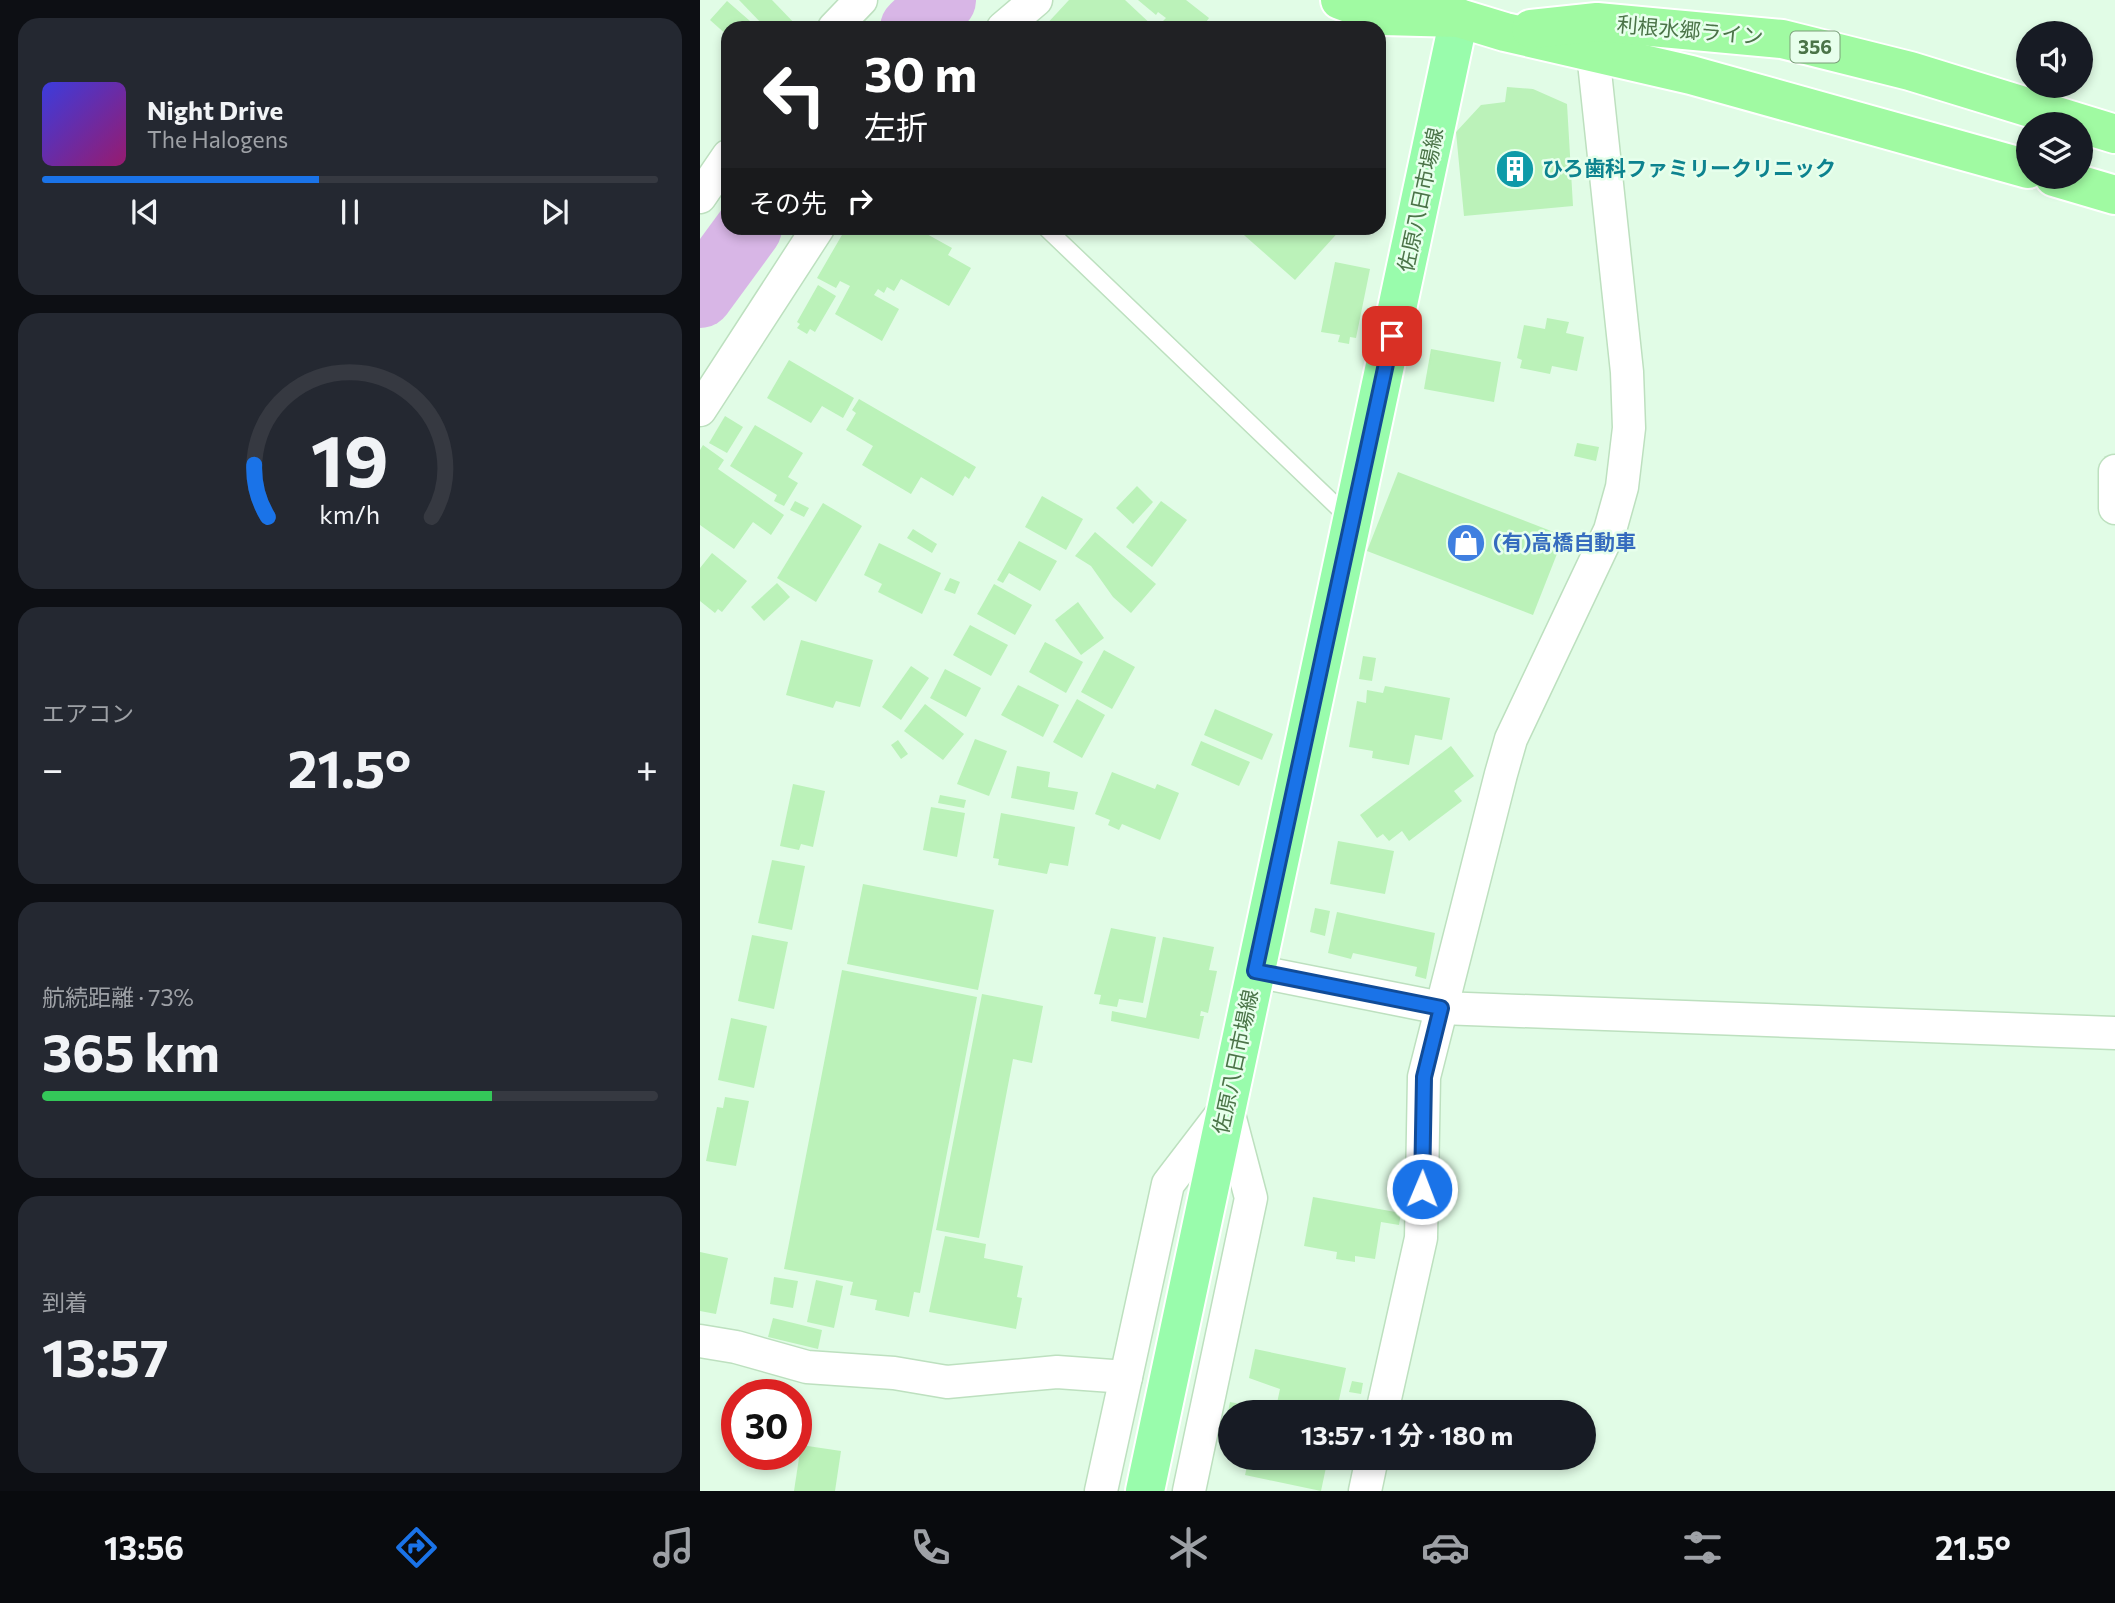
<!DOCTYPE html>
<html lang="ja">
<head>
<meta charset="utf-8">
<style>
  body { margin:0; font-family:Commissioner,"Noto Sans JP",sans-serif; background:#242831; color:#f1f3f6; height:100vh; display:flex; flex-direction:column; font-size:26px; white-space:nowrap }
  * { box-sizing:border-box; margin:0 }
  p { font-size:23px; color:#9ea1a6 }
  .icon { flex:none; width:38px; height:38px; fill:none; stroke:currentColor; stroke-width:2; stroke-linecap:round; stroke-linejoin:round }
  .map { position:relative; flex:1; overflow:hidden }
  .panel { display:flex; flex-direction:column; gap:18px; padding:18px; background:#0d0f14; width:700px }
  .panel>* { flex:none }
  .top-card { position:absolute; left:21px; top:21px; width:665px; height:214px; border-radius:21px; box-shadow:0 4px 10px #0003; background:#202124; color:#fff; overflow:hidden }
  .buttons { position:absolute; left:1316px; top:21px; display:grid; gap:14px }
  .buttons a { display:grid; place-items:center; width:77px; height:77px; border-radius:50%; background:#171b24; box-shadow:0 4px 10px #0003; font-size:35px }
  .speed { position:absolute; left:21px; top:1379px; display:flex; gap:14px; font-size:35px; font-weight:700; text-align:center }
  .speed>* { display:grid; place-content:center; width:91px; height:91px; border-radius:50%; background:#171b24; box-shadow:0 4px 10px #0003; line-height:1 }
  .speed .limit { border:10px solid #d22; background:#fff; color:#111 }
  .pin { position:absolute; display:grid; place-items:center; width:60px; height:60px; color:#fff; margin:-30px; border-radius:14px; box-shadow:0 4px 10px #0006 }
  .me { position:absolute; width:77px; margin:-38px; rotate:1deg; stroke-linejoin:round; filter:drop-shadow(0 0 5px #0008) }
  .turn { display:flex; align-items:center; gap:24px; height:147px; padding:0 28px; font-size:32px }
  .turn .icon { width:91px; height:91px; stroke-width:2.5 }
  .turn b { display:block; font-size:49px; line-height:60px }
  .then { display:flex; align-items:center; height:66px; padding:0 28px; background:#0003; gap:14px; font-size:26px }
  .big { font-size:52px; font-weight:700; line-height:1.1 }
  .panel .card { flex:1; display:flex; flex-direction:column; justify-content:center; gap:10px; min-width:0; padding:0 24px; border-radius:21px; background:#242831 }
  .panel .dial { align-items:center; gap:0 }
  .dial svg { height:182px; overflow:visible; fill:none; stroke:#363941; stroke-width:7; stroke-linecap:round; text-anchor:middle }
  .dial text { fill:#f1f3f6; stroke:none }
  .song { display:flex; align-items:center; gap:21px }
  .cover { width:84px; height:84px; border-radius:10px; background:linear-gradient(135deg,hsl(240 70% 55%),hsl(320 70% 35%)) }
  .played { height:7px; border-radius:4px; background:linear-gradient(90deg,#1a73e8 45%,#363941 45%) }
  .keys { display:flex; justify-content:space-around; direction:ltr }
  .heat { display:flex; justify-content:space-between; align-items:center; font-size:38px; direction:ltr }
  .charge { height:10px; border-radius:5px; background:linear-gradient(90deg,#34c759 73%,#363941 0) }
  .trip { position:absolute; left:518px; top:1400px; width:378px; height:70px; border-radius:35px; background:#171b24; box-shadow:0 4px 10px #0003; font-weight:700; line-height:70px; text-align:center }
  .dock { display:flex; height:112px; justify-content:space-around; align-items:center; background:#090b0e; color:#9ea1a6 }
  .dock .icon { width:49px; height:49px }
  .dock .active { color:#1a73e8 }
  .dock b { font-size:32px; color:#f1f3f6 }
  main { display:flex; flex:1; min-height:0 }
  .map>svg:first-child { display:block }
  .lines { fill:none; stroke-linecap:round; stroke-linejoin:round }
  .river { stroke:#d8b6e6; stroke-width:66 }
  .building { fill:#bbf2b9 }
  .service-casing { stroke:#bde0bf; stroke-width:19 }
  .minor-casing { stroke:#bde0bf; stroke-width:35 }
  .primary-casing { stroke:#fff; stroke-width:42 }
  .trunk-casing { stroke:#fff; stroke-width:42 }
  .service { stroke:#fff; stroke-width:16 }
  .minor { stroke:#fff; stroke-width:32 }
  .primary { stroke:#99fcac; stroke-width:38 }
  .trunk { stroke:#a0faa2; stroke-width:38 }
  .route-casing { stroke:#114b97; stroke-width:18 }
  .route { stroke:#1a73e8; stroke-width:12 }
  .labels { text-anchor:middle; stroke-width:5; stroke-linejoin:round; paint-order:stroke }
  .shield { fill:#e7ffec; stroke:#7a9e79; stroke-width:2 }
  .shield-label { font-size:19px; font-weight:bold; fill:#4b7448 }
  .street-label { font-size:21px; fill:#4b7448; stroke:#e7ffec }
  .culture-label { font-size:21px; font-weight:bold; fill:#0d838f; stroke:#e7ffec; text-anchor:start }
  .shop-label { font-size:21px; font-weight:bold; fill:#366cbe; stroke:#e7ffec; text-anchor:start }
</style>
</head>
<body>
<main>
<section class="panel">
<div class="card">
<div class="song"><i class="cover"></i><div><b>Night Drive</b><p>The Halogens</p></div></div>
<div class="played"></div>
<div class="keys"><svg class="icon" aria-label="previous" viewBox="0 0 24 24"><path d="M18 5L8 12l10 7zM5 5v14"/></svg><svg class="icon" aria-label="pause" viewBox="0 0 24 24"><path d="M8 5v14M16 5v14"/></svg><svg class="icon" aria-label="next" viewBox="0 0 24 24"><path d="M6 5l10 7-10 7zM19 5v14"/></svg></div>
</div>
<div class="card dial"><svg viewBox="0 0 100 80">
<path d="M14 69A42 42 0 1 1 86 69"/>
<path d="M14 69A42 42 0 0 1 8 46" stroke="#1a73e8"/>
<text x="50" y="56" font-size="32" font-weight="700">19</text>
<text x="50" y="72" font-size="11">km/h</text>
</svg></div>
<div class="card"><p>エアコン</p>
<div class="heat"><a>−</a><b class="big">21.5°</b><a>+</a></div>
</div>
<div class="card"><p>航続距離 · 73%</p><b class="big">365 km</b><div class="charge"></div></div>
<div class="card"><p>到着</p><b class="big">13:57</b></div>
</section>
<div class="map">
<svg width="1415" height="1491" viewBox="0 0 1415 1491">
  <rect width="100%" height="100%" fill="#e1fce6"/>
  <g class="lines">
    <g class="river">
      <polyline points="213,28 243,0"/>
      <polyline points="0,295 49,228"/>
    </g>
  </g>
  <g class="building">
    <polygon points="39,0 72,0 99,28 66,28"/>
    <polygon points="369,0 425,0 455,28 343,28"/>
    <polygon points="438,0 486,0 509,18 504,25 508,28 472,28 463,21 466,18 458,12 456,15"/>
    <polygon points="27,1 58,28 28,28 28,36 10,20"/>
    <polygon points="807,87 833,89 867,104 873,206 764,216 756,132 781,105 805,102"/>
    <polygon points="146,228 216,228 252,248 248,255 271,268 249,306 201,279 194,291 187,287 184,293 178,289 174,295 199,309 182,341 135,314 150,286 140,281 136,288 117,278"/>
    <polygon points="536,228 642,228 595,280"/>
    <polygon points="635,262 670,269 656,338 650,337 649,344 638,342 640,335 621,332"/>
    <polygon points="118,285 136,296 115,332 110,329 107,334 97,328 100,324 97,322"/>
    <polygon points="847,318 869,322 866,333 884,337 877,371 852,366 850,374 820,368 822,360 817,358 824,325 845,329"/>
    <polygon points="731,349 801,362 794,402 724,389"/>
    <polygon points="89,360 154,398 143,418 122,406 111,423 67,398"/>
    <polygon points="159,399 276,467 269,479 265,476 253,496 221,477 211,494 162,465 173,446 146,430 156,413 152,410"/>
    <polygon points="25,416 43,427 27,453 9,443"/>
    <polygon points="55,425 103,453 88,477 98,483 84,506 74,501 77,495 30,466"/>
    <polygon points="877,443 899,447 896,461 874,456"/>
    <polygon points="3,445 24,460 18,469 84,515 71,535 53,522 34,549 0,525 0,450"/>
    <polygon points="698,472 864,536 833,615 667,551"/>
    <polygon points="437,486 453,502 433,524 416,508"/>
    <polygon points="342,496 383,519 366,550 325,527"/>
    <polygon points="95,501 109,508 104,517 90,510"/>
    <polygon points="461,501 487,520 452,567 426,547"/>
    <polygon points="123,503 162,526 116,602 77,578"/>
    <polygon points="213,529 237,544 232,553 207,538"/>
    <polygon points="395,532 456,584 431,613 413,597 391,566 375,556"/>
    <polygon points="319,541 357,561 340,591 309,573 303,583 297,580"/>
    <polygon points="179,543 241,573 222,614 178,592 182,584 164,575"/>
    <polygon points="12,553 47,581 22,612 18,609 15,613 0,601 0,568"/>
    <polygon points="250,578 260,582 255,594 244,590"/>
    <polygon points="77,583 90,597 64,621 51,607"/>
    <polygon points="294,584 332,605 315,635 277,614"/>
    <polygon points="378,602 404,638 381,655 355,620"/>
    <polygon points="270,625 308,645 291,676 253,655"/>
    <polygon points="101,640 173,660 160,707 136,701 133,708 86,695"/>
    <polygon points="345,642 383,662 366,693 329,672"/>
    <polygon points="404,650 435,667 412,709 381,692"/>
    <polygon points="663,656 676,658 672,681 659,679"/>
    <polygon points="211,666 229,678 201,720 182,707"/>
    <polygon points="245,669 281,688 266,717 230,698"/>
    <polygon points="318,685 359,705 343,737 301,715"/>
    <polygon points="685,686 750,698 742,740 715,735 709,765 672,758 673,751 649,747 657,701 666,703 667,690 683,693"/>
    <polygon points="377,699 405,715 382,758 353,742"/>
    <polygon points="225,704 264,734 243,760 204,731"/>
    <polygon points="515,709 573,734 562,760 504,735"/>
    <polygon points="275,739 307,751 289,796 257,784"/>
    <polygon points="198,740 208,754 201,759 191,745"/>
    <polygon points="501,741 550,762 539,786 491,765"/>
    <polygon points="751,746 774,776 754,791 762,801 709,841 702,831 689,841 683,834 677,838 660,815"/>
    <polygon points="317,766 350,772 348,787 378,792 374,810 311,798"/>
    <polygon points="412,772 455,789 457,784 479,793 460,840 422,824 419,830 408,825 410,820 395,814"/>
    <polygon points="93,784 125,791 113,847 101,844 99,850 80,846"/>
    <polygon points="240,795 266,800 264,808 238,803"/>
    <polygon points="231,807 265,813 257,857 223,850"/>
    <polygon points="301,813 375,827 368,866 350,863 347,874 298,865 299,859 293,858"/>
    <polygon points="638,841 694,851 685,894 630,884"/>
    <polygon points="72,860 105,866 92,930 58,923"/>
    <polygon points="163,884 294,910 278,990 147,964"/>
    <polygon points="615,908 630,911 625,936 610,932"/>
    <polygon points="637,912 735,933 726,979 715,976 717,967 653,953 651,959 628,953"/>
    <polygon points="411,928 456,937 443,1003 419,999 417,1007 399,1004 401,995 394,994"/>
    <polygon points="52,935 88,942 74,1009 38,1001"/>
    <polygon points="463,937 514,947 509,970 517,971 508,1013 501,1011 500,1016 504,1016 499,1039 411,1021 412,1011 446,1018"/>
    <polygon points="142,970 277,997 220,1293 214,1292 209,1317 175,1310 177,1300 150,1295 153,1282 84,1269"/>
    <polygon points="282,994 343,1006 332,1063 313,1059 279,1238 236,1230"/>
    <polygon points="31,1018 67,1026 54,1088 18,1080"/>
    <polygon points="25,1097 49,1101 36,1166 6,1161 17,1107 23,1108"/>
    <polygon points="613,1197 701,1213 699,1225 681,1222 675,1259 655,1256 655,1262 636,1259 637,1252 604,1246"/>
    <polygon points="245,1236 286,1244 284,1258 323,1266 317,1297 322,1298 316,1329 229,1312"/>
    <polygon points="0,1252 28,1258 16,1314 0,1311"/>
    <polygon points="74,1277 98,1281 93,1308 70,1304"/>
    <polygon points="116,1280 143,1286 134,1328 107,1322"/>
    <polygon points="73,1318 122,1330 118,1349 68,1337"/>
    <polygon points="555,1349 646,1368 637,1409 626,1406 624,1412 577,1403 580,1389 549,1378"/>
    <polygon points="652,1381 663,1383 661,1394 649,1392"/>
    <polygon points="530,1402 555,1407 554,1412 528,1412"/>
    <polygon points="101,1445 141,1451 135,1491 94,1491"/>
    <polygon points="549,1458 628,1458 621,1491 545,1475"/>
  </g>
  <g class="lines">
    <g class="service-casing">
      <polyline id="service" points="346,228 651,520"/>
    </g>
    <g class="minor-casing">
      <g id="minor">
        <polyline points="134,28 161,0"/>
        <polyline points="303,28 336,0"/>
        <polyline points="0,197 28,156"/>
        <polyline points="0,410 118,228"/>
        <polyline points="1415,471 1415,508"/>
        <polyline points="555,971 741,1008 1415,1033"/>
        <polyline points="0,1341 36,1347 107,1367 194,1373 247,1382 357,1372 426,1377 468,1184 527,1107 551,1198 489,1491"/>
        <polyline points="682,1412 721,1238 724,1077 801,774 811,739 910,530 922,487 929,428 927,372 893,53"/>
        <polyline points="401,1491 426,1377"/>
        <polyline points="665,1491 672,1458"/>
      </g>
    </g>
    <g class="primary-casing">
      <polyline id="primary" points="445,1491 759,18"/>
    </g>
    <g class="trunk-casing">
      <g id="trunk">
        <polyline points="640,0 683,16 759,18 805,32 991,75 1328,169"/>
        <polyline points="831,29 897,22 1082,39 1210,71 1415,134"/>
        <polyline points="1354,177 1415,195"/>
      </g>
    </g>
    <use href="#service" class="service"/>
    <use href="#minor" class="minor"/>
    <use href="#primary" class="primary"/>
    <use href="#trunk" class="trunk"/>
  </g>
  <g class="lines">
    <g class="route-casing">
      <polyline id="route" points="692,336 555,971 741,1008 724,1077 722,1189"/>
    </g>
    <use href="#route" class="route"/>
  </g>
  <defs>
    <g id="building-disc" transform="scale(2.0125)"><circle r="9.5" fill="#0f9aa8" stroke="#e7ffec"/><path d="M-4-6H4V6H1V3H-1V6H-4ZM-2.5-4.3h1.7v1.8h-1.7ZM.8-4.3h1.7v1.8H.8ZM-2.5-1h1.7V.8h-1.7ZM.8-1h1.7V.8H.8Z" fill="#fff"/></g>
    <g id="shop-disc" transform="scale(2.0125)"><circle r="9.5" fill="#3f7fe0" stroke="#e7ffec"/><path d="M-5-2.5h2.3a2.7 3.5 0 0 1 5.4 0H5L5.5 6h-11ZM-1.5-2.5h3a1.5 2.3 0 0 0-3 0Z" fill="#fff"/></g>
  </defs>
  <g fill-rule="evenodd">
    <use href="#building-disc" x="815" y="169"/>
    <use href="#shop-disc" x="766" y="543"/>
  </g>
  <g class="labels">
    <rect class="shield" x="1090.5" y="31.5" width="49" height="31" rx="5"/>
    <g class="shield-label">
      <text x="1115" y="54">356</text>
    </g>
    <g class="street-label">
      <text transform="translate(990 31) rotate(5)" y="7">利根水郷ライン</text>
      <text transform="translate(721 200) rotate(-78)" y="7">佐原八日市場線</text>
      <text transform="translate(536 1062) rotate(-78)" y="7">佐原八日市場線</text>
    </g>
    <g class="culture-label">
      <text x="842" y="176">ひろ歯科ファミリークリニック</text>
    </g>
    <g class="shop-label">
      <text x="793" y="550">(有)高橋自動車</text>
    </g>
  </g>
</svg>
<div class="buttons">
<a><svg class="icon" aria-label="sound" viewBox="0 0 24 24"><path d="M4 9h4l5-4v14l-5-4H4zM17 9q2 3 0 6"/></svg></a>
<a><svg class="icon" aria-label="layers" viewBox="0 0 24 24"><path d="M12 4l9 5-9 5-9-5zM3 14l9 5 9-5"/></svg></a>
</div>
<div class="speed"><div class="limit">30</div></div>
<div class="pin" style="left:692px;top:336px;background:#d93025"><svg class="icon" aria-label="arrive" viewBox="0 0 24 24"><path d="M6 21V4h12l-3 4 3 4H6"/></svg></div>
<svg class="me" style="left:722px;top:1189px" viewBox="-20 -20 40 40"><circle r="17" fill="#1a73e8" stroke="#fff" stroke-width="3"/><path d="M0-11L8 9 0 5-8 9z" fill="#fff"/></svg>
<div class="trip">13:57 · 1 分 · 180 m</div>
<div class="top-card">
<div class="turn"><svg class="icon" aria-label="left" viewBox="0 0 24 24"><path d="M17 20v-9H6M10 6l-5 5 5 5"/></svg><div><b>30 m</b>左折</div></div>
<div class="then">その先<svg class="icon" aria-label="right" viewBox="0 0 24 24"><path d="M7 20v-9h11M14 6l5 5-5 5"/></svg></div>
</div>
</div>
</main>
<nav class="dock">
<b>13:56</b>
<svg class="icon active" aria-label="directions" viewBox="0 0 24 24"><path d="M12 3l9 9-9 9-9-9zM9 14v-3h6M13 9l2 2-2 2"/></svg>
<svg class="icon" aria-label="music" viewBox="0 0 24 24"><path d="M9 18V5l10-2v13"/><circle cx="6" cy="18" r="3"/><circle cx="16" cy="16" r="3"/></svg>
<svg class="icon" aria-label="phone" viewBox="0 0 24 24"><path d="M5 4h4l2 5-3 2q2 4 5 5l2-3 5 2v4C11 20 4 13 5 4z"/></svg>
<svg class="icon" aria-label="climate" viewBox="0 0 24 24"><path d="M12 3v18M4 7l16 10M4 17L20 7"/></svg>
<svg class="icon" aria-label="car" viewBox="0 0 24 24"><path d="M5 17H2v-5l4-1 3-4h7l3 4 3 1v5h-3M9 17h6M6 11h13"/><circle cx="7" cy="17" r="2"/><circle cx="17" cy="17" r="2"/></svg>
<svg class="icon" aria-label="filters" viewBox="0 0 24 24"><path d="M4 7h16M4 17h16"/><circle cx="9" cy="7" r="2"/><circle cx="15" cy="17" r="2"/></svg>
<b>21.5°</b>
</nav>
</body>
</html>
